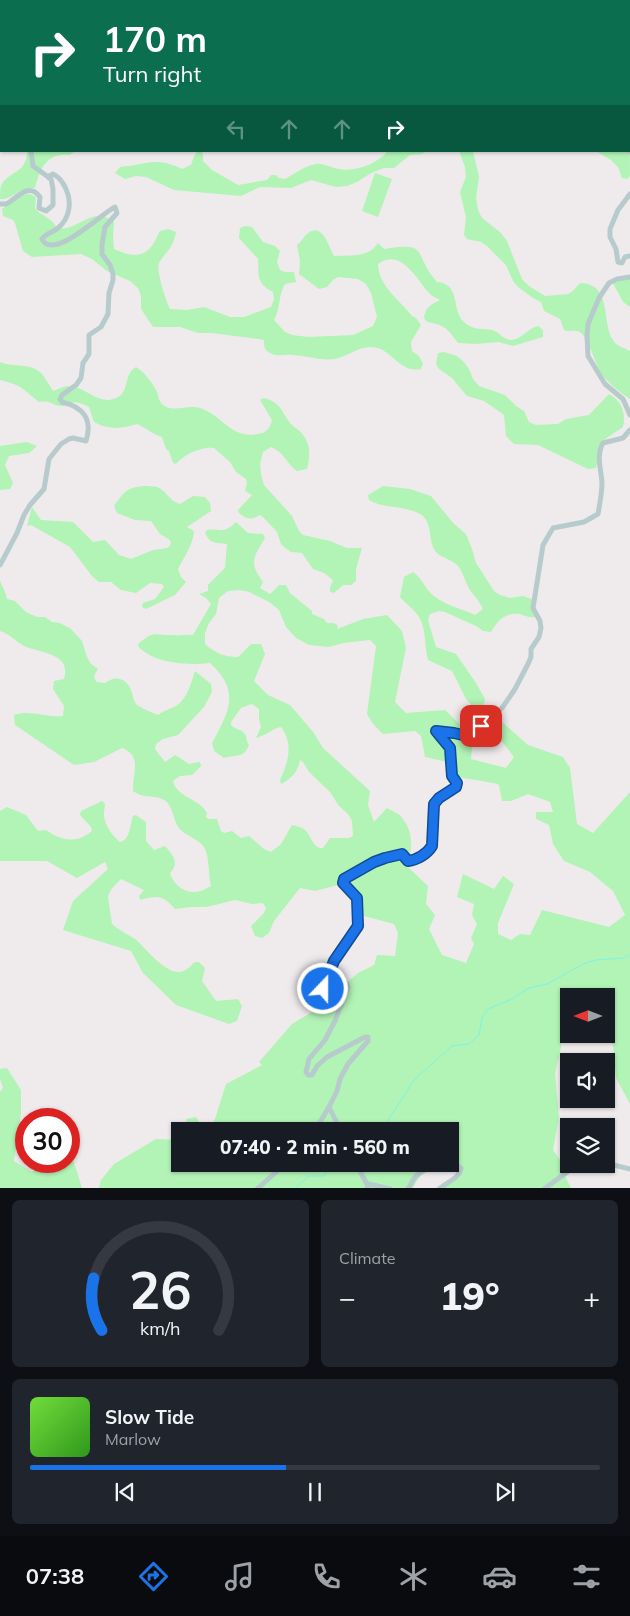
<!DOCTYPE html>
<html lang="en">
<head>
<meta charset="utf-8">
<style>
  body { margin:0; font-family:Mulish,sans-serif; background:#20242c; color:#f1f3f6; height:100vh; display:flex; flex-direction:column; font-size:19px; white-space:nowrap }
  * { box-sizing:border-box; margin:0 }
  p { font-size:16px; color:#9ea1a6 }
  .icon { flex:none; width:28px; height:28px; fill:none; stroke:currentColor; stroke-width:2; stroke-linecap:round; stroke-linejoin:round }
  .map { position:relative; height:1188px; overflow:hidden }
  .drawer { display:flex; flex-direction:column; gap:12px; padding:12px; background:#0d0f14; flex:1 }
  .drawer>* { flex:none }
  .guide { position:absolute; left:0px; top:0px; width:630px; height:152px; box-shadow:0 1px 4px #0004; background:#0b6e4f; color:#fff; overflow:hidden }
  .needle { width:32px; rotate:270deg }
  .fabs { position:absolute; left:560px; top:988px; display:grid; gap:10px }
  .fabs a { display:grid; place-items:center; width:55px; height:55px; border-radius:0px; background:#171b24; box-shadow:0 1px 4px #0004; font-size:25px }
  .speed { position:absolute; left:15px; top:1108px; display:flex; gap:10px; font-size:25px; font-weight:700; text-align:center }
  .speed>* { display:grid; place-content:center; width:65px; height:65px; border-radius:50%; background:#171b24; box-shadow:0 1px 4px #0004; line-height:1 }
  .speed .limit { border:8px solid #d22; background:#fff; color:#111 }
  .pin { position:absolute; display:grid; place-items:center; width:42px; height:42px; color:#fff; margin:-21px; border-radius:10px; box-shadow:0 2px 8px #0006 }
  .me { position:absolute; width:55px; margin:-28px; rotate:22deg; stroke-linejoin:round; filter:drop-shadow(0 0 4px #0008) }
  .turn { display:flex; align-items:center; gap:18px; height:105px; padding:0 20px; font-size:22px }
  .turn .icon { width:65px; height:65px; stroke-width:2.5 }
  .turn b { display:block; font-size:35px; line-height:42px }
  .lanes { display:flex; align-items:center; height:48px; padding:0 20px; background:#0003; justify-content:center; gap:25px; direction:ltr }
  .lanes .off { opacity:.35 }
  .big { font-size:38px; font-weight:800; line-height:1.1 }
  .drawer .card { flex:1; display:flex; flex-direction:column; justify-content:center; gap:8px; min-width:0; padding:0 18px; border-radius:8px; background:#20242c }
  .drawer .dial { align-items:center; gap:0 }
  .dial svg { height:130px; overflow:visible; fill:none; stroke:#363941; stroke-width:7; stroke-linecap:round; text-anchor:middle }
  .dial text { fill:#f1f3f6; stroke:none }
  .song { display:flex; align-items:center; gap:15px }
  .cover { width:60px; height:60px; border-radius:8px; background:linear-gradient(135deg,hsl(100 70% 55%),hsl(110 70% 35%)) }
  .played { height:5px; border-radius:2px; background:linear-gradient(90deg,#1a73e8 45%,#363941 45%) }
  .keys { display:flex; justify-content:space-around; direction:ltr }
  .heat { display:flex; justify-content:space-between; align-items:center; font-size:28px; direction:ltr }
  .drawer .tiles { flex:1; display:grid; gap:12px; grid-template-columns:1fr 1fr }
  .card:last-child { grid-column:span 2 }
  .trip { position:absolute; left:171px; top:1122px; width:288px; height:50px; border-radius:0px; background:#171b24; box-shadow:0 1px 4px #0004; font-weight:800; line-height:50px; text-align:center }
  .tabs { display:flex; height:80px; justify-content:space-around; align-items:center; background:#090b0e; color:#9ea1a6 }
  .tabs .icon { width:35px; height:35px }
  .tabs .selected { color:#1a73e8 }
  .tabs b { font-size:22px; color:#f1f3f6 }
  .map>svg:first-child { display:block }
  .green { fill:#b2f3b6; fill-rule:evenodd }
  .lines { fill:none; stroke-linecap:round; stroke-linejoin:round }
  .stream { stroke:#7af6e6; stroke-width:1 }
  .street { stroke:#b7cbcd; stroke-width:5 }
  .route-casing { stroke:#114b97; stroke-width:12 }
  .route { stroke:#1a73e8; stroke-width:9 }
</style>
</head>
<body>
<div class="map">
<svg width="630" height="1189" viewBox="0 0 630 1189">
  <rect width="100%" height="100%" fill="#efebec"/>
  <g class="green">
    <polygon points="629,96 630,176 627,179 622,178 618,167 611,160 596,151 629,151"/>
    <path d="M27 151H75L70 155C47 152 40 168 35 188 18 187 13 200 0 199 0 195 0 190 1 186 8 170 27 175 27 151Z"/>
    <path d="M388 151H427L422 154 410 155 394 168H384L371 173 357 182 347 186 336 187 311 180 291 188 260 187 241 196 174 190 146 177 136 176 125 179 115 173 120 167C148 165 154 156 182 169L191 165 194 156 197 152H202L203 155V161L212 170 238 185 267 180 271 175H276L279 178 285 179C295 174 304 166 316 164 325 163 330 168 339 169 356 172 377 164 388 151Z"/>
    <path d="M459 151H473L479 177 476 198 478 210 482 218 500 232 507 241 522 279 529 286 545 296 568 294 573 291 580 283C613 284 601 322 613 340 616 346 624 348 630 351V399C621 393 607 382 601 373 595 363 589 340 582 334 576 328 571 333 564 330L560 319 544 311 541 302 533 298 518 287 513 281 506 265 487 246 481 242 467 239 464 235 466 217 460 192 466 177 465 167Z"/>
    <polygon points="375,173 392,179 378,217 362,211"/>
    <path d="M30 194 36 197 35 208C42 217 50 216 57 228 78 233 91 204 114 222L113 238 114 249C125 254 139 259 149 249 154 245 157 236 160 231L168 229 176 232C173 249 166 251 159 263 156 271 166 301 170 309L187 310 204 307 230 317H244L271 307 274 299 273 292C256 283 259 276 258 259L239 238 240 228 245 226 252 227 263 242 275 246 280 251 277 262 280 270 285 272H294L296 282 285 284C278 295 281 308 274 320L285 332 292 335 308 337 353 335 373 326 377 317 371 293 366 284 358 279 338 277 333 280 327 287 319 289 299 274 300 261 297 245C301 242 305 235 308 233 323 222 329 248 334 256 349 255 369 258 378 243L384 249C431 241 412 254 437 282 461 284 451 308 463 321 473 331 481 328 492 330 499 332 503 339 510 340 520 341 528 328 538 326L543 330V337L513 346 499 342 475 344 458 343C447 328 445 325 427 322L424 318C425 307 432 304 440 300 437 298 433 297 430 294 417 281 402 247 378 264 379 287 399 299 412 316L416 318 421 325 411 342 412 351 419 356 423 364 421 369C399 374 391 346 370 347 358 347 347 357 334 359 320 361 306 355 292 355 285 354 277 357 270 353 264 350 264 346 264 340L258 339 212 333H198L180 327H153L141 309V296L138 288 130 281 107 271 92 259 81 254 32 257 23 251 15 223 13 220 3 216 2 209 20 195Z"/>
    <polygon points="630,278 630,307 623,302 613,283"/>
    <path d="M444 352 457 356 463 361 469 369 473 379 479 386 505 395 516 406 524 411 529 422 536 425 558 424 566 419 589 415 609 394C622 401 626 413 623 427L601 442 596 468 588 469 538 445 514 444 506 436 504 415 484 401 467 396 452 378 439 369 436 364 438 353Z"/>
    <path d="M0 362C13 368 31 362 42 374 46 379 49 385 53 391 57 390 63 386 68 386 86 386 98 406 116 398 130 393 123 374 136 367 144 372 152 382 156 390 159 395 158 400 162 404 173 414 187 404 200 408 222 415 231 439 257 434 266 433 270 429 272 420L260 400 264 398C282 403 281 412 291 424 295 428 300 430 303 435 311 445 310 457 307 469L297 471C286 463 285 453 271 447L263 452 260 464 261 474 264 485 292 516 299 531 303 535 330 541 347 548H362L356 569V581L351 585H343L334 593 330 592V588L333 580 324 573 313 569 302 553 291 552 284 547 281 544 277 532 263 517 260 515C252 520 247 520 239 513L238 510 252 495 245 491 247 483 246 479 236 472 230 462 214 448C202 446 183 455 176 464L173 463 169 451 166 449 162 437C152 434 146 428 137 424 122 429 108 430 94 422L89 407C83 404 76 401 70 403 66 405 66 406 62 406 52 406 52 400 39 402 33 398 29 393 23 389 17 384 8 382 0 380Z"/>
    <polygon points="27,442 37,446 29,453 9,456 5,465 13,483 10,489 0,490 0,446"/>
    <path d="M144 486C148 486 153 486 157 487 167 491 169 501 180 504L193 496 205 497 210 503 211 511 187 527 194 531C193 545 184 557 178 569L181 577 186 582 175 595 146 609 142 607 143 603 155 599 164 587 162 584 150 583 136 593 121 590 111 582H99L92 576 70 547 31 525 27 526 32 507 41 520 73 522 93 542 105 540 119 555 131 559 153 550 168 548 171 544 170 540 160 534 151 521 135 520 117 513 114 506C125 491 126 488 144 486Z"/>
    <path d="M383 486 410 489 431 496 454 524 466 534 472 549 476 563 494 591 500 595 510 598 523 596 532 599 535 617C529 618 526 616 520 614 505 612 497 621 491 632L483 631 476 626 445 612 439 611 430 614 428 620 436 647 456 654 476 683 485 699 483 708 473 707 466 699 452 671 428 660C424 646 427 631 419 617 414 609 406 604 400 597L404 577 413 572C424 580 425 590 434 596 445 605 462 609 475 615L483 609C480 602 475 597 470 590 465 583 463 570 456 564 450 559 440 557 436 552 427 541 434 522 420 514 404 505 383 509 369 500L368 495Z"/>
    <path d="M236 522 248 533 263 534 265 538C254 557 248 562 263 582L260 588 270 594 279 585H286L290 593 312 611V614L324 619 327 623H334L338 626 337 629 363 619 387 615 402 631 406 648 395 702 406 713 445 710 473 737 471 759 506 768 514 757 494 731 502 722 528 745 563 757 570 768 577 824 593 833 630 792V1104L616 1078 613 1045 604 1034H606V996H569V1034H572L562 1043 555 1074 559 1117 553 1150 565 1167V1176L571 1188H437L456 1175 457 1170C446 1166 426 1168 419 1178 416 1181 415 1185 413 1188H99L101 1180 114 1164 156 1139 180 1140V1164H450V1131H207L215 1119 226 1084 262 1065 259 1062 292 1024 315 1010 358 973 374 965 377 955 395 956 398 933 394 924 360 915 358 897 338 885 315 891 300 888 274 921 269 933 262 938 255 936 251 926 264 913 266 908 263 903 252 904 235 900 207 907H191L175 909C163 895 158 895 140 900L139 896 144 890 121 879C116 884 109 890 108 897L112 924C119 930 127 934 135 939 146 948 163 972 179 972 186 972 190 966 195 962H199L205 968 202 981 216 1001 238 999 242 1006 237 1021 229 1024 176 1005 143 973 131 951 63 930 73 901 108 869 105 862 77 878 47 861H0V811L7 807 26 815 38 831 46 830C61 841 77 844 92 831L91 827 80 815 81 811 102 801 105 804C105 807 104 810 104 813 103 823 112 836 120 842 130 840 130 825 133 816L136 815 146 822V841L154 850 165 846C173 855 180 863 170 873 173 884 184 893 195 892 201 892 207 888 211 886 208 874 210 858 204 847 198 838 186 837 179 828 172 819 174 804 162 799 151 794 146 800 133 791 132 774 143 756 122 748L94 762 74 765 15 725 14 715C30 709 46 718 63 716L64 706 53 689 54 681 64 679C72 653 40 653 24 646 15 641 10 634 0 631V581L5 592 7 599 15 601 26 612 37 617H45L52 622 60 623 71 629 82 641 87 657 91 664 98 669C95 674 92 677 97 682L105 683C113 677 122 676 129 686 133 691 132 700 137 705 141 708 153 713 158 715 164 710 171 709 176 706 188 698 191 683 195 671L211 684 212 692 204 707 178 735 163 739 156 744 155 749 165 762 175 755 189 764 200 762 201 766 192 775 180 776 173 781C176 797 200 799 207 813L206 817 209 819H217L221 831 224 833 232 831 241 838 249 836 264 849 271 852 281 844 292 825C296 826 301 827 304 829 312 835 312 849 323 848L330 838H349L353 836 352 821 348 814 339 806 330 792 309 772 303 762 300 760C298 772 291 779 281 784L280 780C288 763 294 744 281 727 273 728 265 736 256 738L261 727 259 720V709L252 704 241 708 231 722V725C235 730 242 729 245 734 247 738 246 741 249 745 243 759 237 754 224 758L214 751 212 743C229 712 241 691 210 663 193 665 173 664 156 658 150 656 144 651 139 648L138 644C154 630 153 635 172 635 180 636 186 634 193 635L211 604 206 598 199 594 208 591V585L225 568 227 544C215 542 211 545 205 533L207 530C221 528 223 535 236 522ZM240 590 249 592 269 602 279 610 286 627 296 638 309 645 329 647 343 643 370 640 376 646 367 714 373 724 383 734 415 731 421 736 425 757 447 762C448 765 450 770 452 773 459 780 488 780 499 785L502 801H511L528 794 550 802 553 812H536V819L549 825 553 844 564 861 590 872 613 891 625 915 609 927 542 910 530 935 520 934 511 940 498 934V923L514 884 503 876 494 889 463 874 457 897 474 904 472 915 477 924 471 938 474 944 466 963 442 955 429 929 435 915 426 904 428 886 409 868 407 864C413 851 413 831 403 819 400 814 392 811 387 808L374 822 368 805 370 791 323 748 314 733 290 705 268 695 254 681 265 654 261 644H251L238 657C225 657 215 653 205 644V633L209 623 216 614 219 598 228 591Z"/>
    <polygon points="7,1068 21,1090 21,1113 14,1161 32,1172 45,1164 46,1161 69,1161 69,1153 72,1156 82,1188 0,1188 0,1092 3,1088 0,1079 0,1069"/>
    <polygon points="196,1117 205,1131 188,1131 186,1119"/>
  </g>
  <g class="lines">
    <g class="stream">
      <polyline points="374,1131 386,1127 390,1117 414,1080 452,1046 469,1044 479,1035 482,1018 488,1009 512,999 529,988 547,984 583,964 595,960 624,958 630,955"/>
      <polyline points="294,1189 309,1176 324,1176 330,1164"/>
    </g>
    <g class="street">
      <polyline points="559,0 559,1"/>
      <polyline points="0,123 1,123"/>
      <polyline points="629,150 630,152"/>
      <polyline points="630,194 618,210 610,229 610,237 616,249 618,262 622,263 625,257 630,256"/>
      <path d="M0 204H6C17 199 28 181 40 197L39 208 46 211 53 205V189L51 179 33 166 31 151"/>
      <polyline points="630,277 617,279 609,283 599,298 588,324 587,336 588,356 605,384 623,399 630,415"/>
      <path d="M0 565 17 533 24 515 30 505 44 489 49 459 61 444 69 439 73 438 86 441C93 419 83 407 62 402L60 399 62 395 76 385 81 378 83 363 89 354V335L101 327 108 314 109 293 113 280V274L110 265 102 254V245L105 227 117 213 115 207C103 212 53 262 42 239 46 233 52 233 58 228 70 218 72 202 66 189 63 182 59 177 53 174L49 176V178"/>
      <polyline points="329,1107 341,1131"/>
      <path d="M311 1131 320 1122 329 1107 337 1091 340 1079 348 1064 368 1041V1037H365L327 1057 317 1066 312 1075H308L306 1072 309 1059 325 1040 335 1021 348 987 346 984C334 985 329 1000 318 1003L334 961 358 926 357 898 343 883 344 879 374 862 385 857 402 854 408 861C417 860 427 854 432 846L433 804 439 798 456 787 457 783 452 776 450 748 436 731 454 733 467 736 475 732 502 708 515 689 528 664 531 657V649L539 637 541 628 540 621 533 608 543 545 553 528 584 522 598 514C600 503 602 493 602 482 601 470 596 455 603 443L623 438 630 430"/>
      <polyline points="606,1163 630,1169"/>
      <polyline points="356,1164 368,1186"/>
      <polyline points="257,1189 285,1164"/>
      <polyline points="367,1189 369,1184 390,1189"/>
      <path d="M408 1189C411 1185 413 1178 417 1175 425 1167 452 1162 461 1168 460 1178 447 1182 439 1189"/>
      <polyline points="544,1189 574,1167 586,1164"/>
    </g>
  </g>
  <g class="lines">
    <g class="route-casing">
      <path id="route" d="M323 989 334 961 358 926 357 898 343 883 344 879 374 862 385 858 402 854 408 861C417 860 427 854 432 846L434 804 439 798 456 787 457 783 452 776 450 748 436 731 454 733 467 736 476 732 481 726"/>
    </g>
    <use href="#route" class="route"/>
  </g>
</svg>
<div class="fabs">
<a><svg class="needle" viewBox="-14 -14 28 28"><path d="M0-13l5 13h-10z" fill="#e53935"/><path d="M0 13l5-13h-10z" fill="#9ea1a6"/></svg></a>
<a><svg class="icon" aria-label="sound" viewBox="0 0 24 24"><path d="M4 9h4l5-4v14l-5-4H4zM17 9q2 3 0 6"/></svg></a>
<a><svg class="icon" aria-label="layers" viewBox="0 0 24 24"><path d="M12 4l9 5-9 5-9-5zM3 14l9 5 9-5"/></svg></a>
</div>
<div class="speed"><div class="limit">30</div></div>
<div class="pin" style="left:481px;top:726px;background:#d93025"><svg class="icon" aria-label="arrive" viewBox="0 0 24 24"><path d="M6 21V4h12l-3 4 3 4H6"/></svg></div>
<svg class="me" style="left:323px;top:989px" viewBox="-20 -20 40 40"><circle r="17" fill="#1a73e8" stroke="#fff" stroke-width="3"/><path d="M0-11L8 9 0 5-8 9z" fill="#fff"/></svg>
<div class="trip">07:40 · 2 min · 560 m</div>
<div class="guide">
<div class="turn"><svg class="icon" aria-label="right" viewBox="0 0 24 24"><path d="M7 20v-9h11M14 6l5 5-5 5"/></svg><div><b>170 m</b>Turn right</div></div>
<div class="lanes"><svg class="icon off" aria-label="left" viewBox="0 0 24 24"><path d="M17 20v-9H6M10 6l-5 5 5 5"/></svg><svg class="icon off" aria-label="ahead" viewBox="0 0 24 24"><path d="M12 20V5M6 11l6-6 6 6"/></svg><svg class="icon off" aria-label="ahead" viewBox="0 0 24 24"><path d="M12 20V5M6 11l6-6 6 6"/></svg><svg class="icon" aria-label="right" viewBox="0 0 24 24"><path d="M7 20v-9h11M14 6l5 5-5 5"/></svg></div>
</div>
</div>
<section class="drawer">
<div class="tiles">
<div class="card dial"><svg viewBox="0 0 100 80">
<path d="M14 69A42 42 0 1 1 86 69"/>
<path d="M14 69A42 42 0 0 1 9 37" stroke="#1a73e8"/>
<text x="50" y="56" font-size="32" font-weight="700">26</text>
<text x="50" y="72" font-size="11">km/h</text>
</svg></div>
<div class="card"><p>Climate</p>
<div class="heat"><a>−</a><b class="big">19°</b><a>+</a></div>
</div>
<div class="card">
<div class="song"><i class="cover"></i><div><b>Slow Tide</b><p>Marlow</p></div></div>
<div class="played"></div>
<div class="keys"><svg class="icon" aria-label="previous" viewBox="0 0 24 24"><path d="M18 5L8 12l10 7zM5 5v14"/></svg><svg class="icon" aria-label="pause" viewBox="0 0 24 24"><path d="M8 5v14M16 5v14"/></svg><svg class="icon" aria-label="next" viewBox="0 0 24 24"><path d="M6 5l10 7-10 7zM19 5v14"/></svg></div>
</div>
</div>
</section>
<nav class="tabs">
<b>07:38</b>
<svg class="icon selected" aria-label="directions" viewBox="0 0 24 24"><path d="M12 3l9 9-9 9-9-9zM9 14v-3h6M13 9l2 2-2 2"/></svg>
<svg class="icon" aria-label="music" viewBox="0 0 24 24"><path d="M9 18V5l10-2v13"/><circle cx="6" cy="18" r="3"/><circle cx="16" cy="16" r="3"/></svg>
<svg class="icon" aria-label="phone" viewBox="0 0 24 24"><path d="M5 4h4l2 5-3 2q2 4 5 5l2-3 5 2v4C11 20 4 13 5 4z"/></svg>
<svg class="icon" aria-label="climate" viewBox="0 0 24 24"><path d="M12 3v18M4 7l16 10M4 17L20 7"/></svg>
<svg class="icon" aria-label="car" viewBox="0 0 24 24"><path d="M5 17H2v-5l4-1 3-4h7l3 4 3 1v5h-3M9 17h6M6 11h13"/><circle cx="7" cy="17" r="2"/><circle cx="17" cy="17" r="2"/></svg>
<svg class="icon" aria-label="filters" viewBox="0 0 24 24"><path d="M4 7h16M4 17h16"/><circle cx="9" cy="7" r="2"/><circle cx="15" cy="17" r="2"/></svg>
</nav>
</body>
</html>
